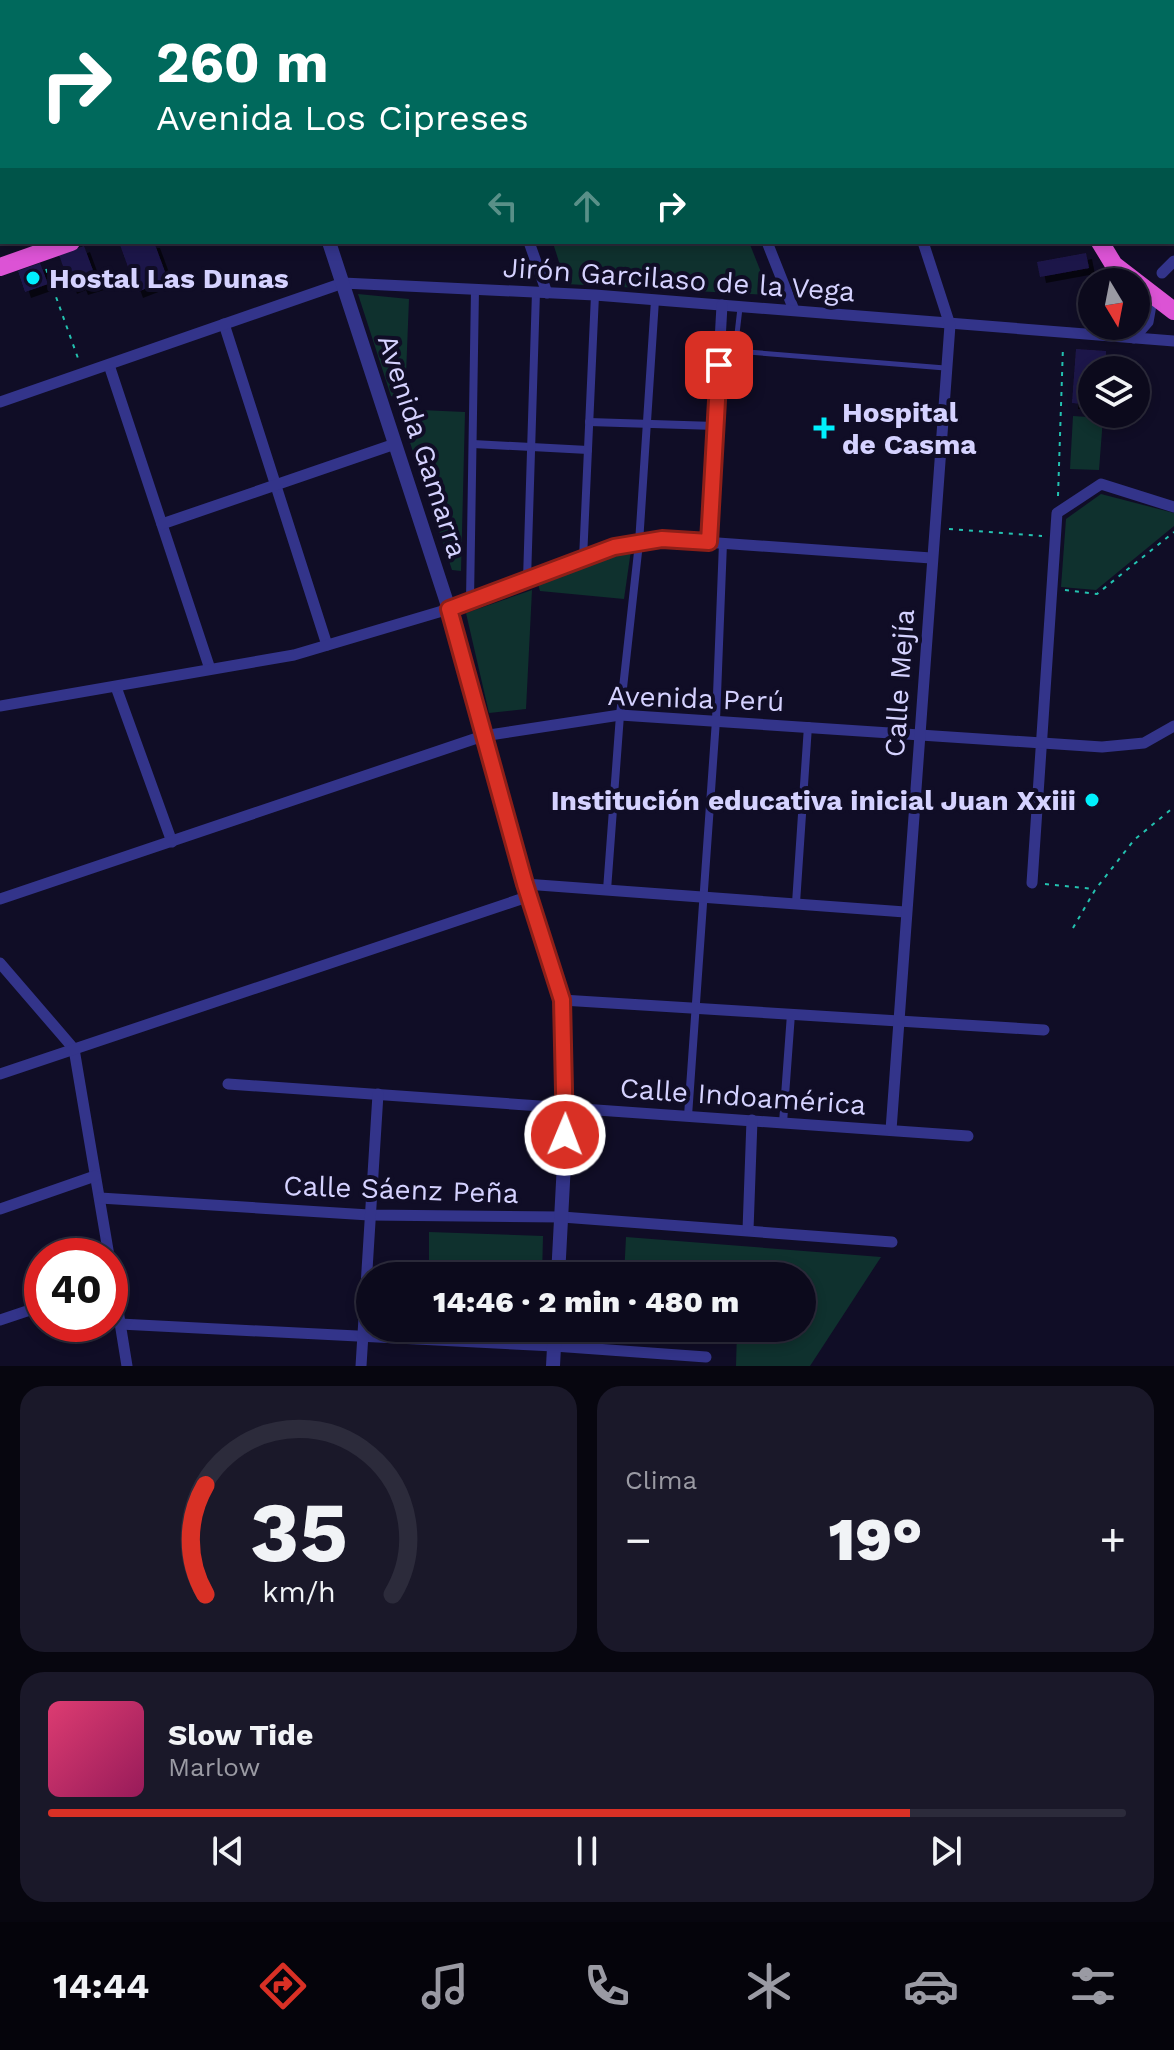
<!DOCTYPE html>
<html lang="es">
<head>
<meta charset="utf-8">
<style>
  body { margin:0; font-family:"Work Sans",sans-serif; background:#1a1829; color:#f1f3f6; height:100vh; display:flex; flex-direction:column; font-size:30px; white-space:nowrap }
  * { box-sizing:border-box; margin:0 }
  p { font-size:26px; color:#9a9aa3 }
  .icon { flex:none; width:44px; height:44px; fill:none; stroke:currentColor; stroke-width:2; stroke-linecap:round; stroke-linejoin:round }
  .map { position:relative; height:1366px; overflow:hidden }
  .sheet { display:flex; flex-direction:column; gap:20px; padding:20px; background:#07060f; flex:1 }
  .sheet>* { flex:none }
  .top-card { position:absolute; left:0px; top:0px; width:1174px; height:244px; box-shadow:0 4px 12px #0003,0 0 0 2px #2c2b3b; background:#00695c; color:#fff; overflow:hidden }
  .needle { width:52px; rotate:170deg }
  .buttons { position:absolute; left:1078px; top:268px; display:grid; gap:16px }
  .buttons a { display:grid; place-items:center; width:72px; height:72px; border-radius:50%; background:#0c0a1c; box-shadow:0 4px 12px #0003,0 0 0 2px #2c2b3b; font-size:40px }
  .speed { position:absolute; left:24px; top:1238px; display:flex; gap:16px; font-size:40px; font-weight:700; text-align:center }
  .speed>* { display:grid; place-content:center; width:104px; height:104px; border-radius:50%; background:#0c0a1c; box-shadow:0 4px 12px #0003,0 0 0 2px #2c2b3b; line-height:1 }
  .speed .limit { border:12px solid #d22; background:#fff; color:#111 }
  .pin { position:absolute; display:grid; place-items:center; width:68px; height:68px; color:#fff; margin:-34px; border-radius:16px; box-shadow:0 4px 12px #0006 }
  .me { position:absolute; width:88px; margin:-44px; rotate:1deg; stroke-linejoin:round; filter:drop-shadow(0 0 6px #0008) }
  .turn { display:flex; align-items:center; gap:28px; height:168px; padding:0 24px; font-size:36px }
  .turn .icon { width:104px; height:104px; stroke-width:2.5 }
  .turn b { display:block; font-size:56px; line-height:68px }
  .lanes { display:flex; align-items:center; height:76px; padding:0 24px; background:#0003; justify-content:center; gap:40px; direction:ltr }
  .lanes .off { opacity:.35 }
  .big { font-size:60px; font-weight:800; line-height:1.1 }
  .sheet .widget { flex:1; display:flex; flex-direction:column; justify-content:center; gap:12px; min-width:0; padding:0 28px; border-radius:24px; background:#1a1829 }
  .sheet .dial { align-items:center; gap:0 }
  .dial svg { height:208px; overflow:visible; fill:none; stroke:#2c2b3b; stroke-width:7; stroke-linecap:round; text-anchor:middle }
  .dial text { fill:#f1f3f6; stroke:none }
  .song { display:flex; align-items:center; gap:24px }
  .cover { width:96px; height:96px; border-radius:12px; background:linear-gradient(135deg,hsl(340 70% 55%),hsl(330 70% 35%)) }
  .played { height:8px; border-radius:4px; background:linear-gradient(90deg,#d93025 80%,#2c2b3b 80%) }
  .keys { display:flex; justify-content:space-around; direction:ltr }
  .heat { display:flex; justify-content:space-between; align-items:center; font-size:44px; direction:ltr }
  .sheet .tiles { flex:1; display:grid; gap:20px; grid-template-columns:1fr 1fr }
  .widget:last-child { grid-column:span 2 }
  .trip { position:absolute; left:356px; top:1262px; width:460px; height:80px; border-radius:40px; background:#0c0a1c; box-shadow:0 4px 12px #0003,0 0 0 2px #2c2b3b; font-weight:800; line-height:80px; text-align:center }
  .tab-bar { display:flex; height:128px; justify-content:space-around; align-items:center; background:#05040b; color:#9a9aa3 }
  .tab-bar .icon { width:56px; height:56px }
  .tab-bar .current { color:#d93025 }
  .tab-bar b { font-size:36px; color:#f1f3f6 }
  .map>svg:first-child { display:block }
  .green { fill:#0f312e }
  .building { fill:#1f1749; filter:url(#shadow) }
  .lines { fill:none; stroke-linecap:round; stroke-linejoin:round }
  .path { stroke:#23c2b0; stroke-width:2; stroke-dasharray:4 6; stroke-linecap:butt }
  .service { stroke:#33348a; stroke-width:5 }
  .pedestrian { stroke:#33348a; stroke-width:8 }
  .minor { stroke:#33348a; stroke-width:11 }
  .tertiary { stroke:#33348a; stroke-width:14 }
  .trunk { stroke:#dc53d5; stroke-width:18 }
  .route-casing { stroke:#8d1f18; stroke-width:20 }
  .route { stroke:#d93025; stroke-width:14 }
  .poi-dot { fill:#00f0fd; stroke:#100d26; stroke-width:3 }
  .labels { text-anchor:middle; stroke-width:8; stroke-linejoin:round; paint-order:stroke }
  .poi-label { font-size:28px; font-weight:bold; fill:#d5d2ff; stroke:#100d26; text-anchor:start }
  .street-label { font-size:28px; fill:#d5d2ff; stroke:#100d26 }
</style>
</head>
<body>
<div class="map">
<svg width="1174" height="1366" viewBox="0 0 1174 1366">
  <defs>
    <filter id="shadow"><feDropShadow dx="6" dy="6" stdDeviation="0" flood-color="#0009"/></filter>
  </defs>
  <rect width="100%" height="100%" fill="#100d26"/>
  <g class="green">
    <polygon points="749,242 770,295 566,284 553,243"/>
    <polygon points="358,294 409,299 405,400 391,396"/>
    <polygon points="399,409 465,412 461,571 452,570"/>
    <polygon points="1073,416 1103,418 1099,470 1070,469"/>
    <polygon points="1101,494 1174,513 1174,526 1096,590 1061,587 1066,519"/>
    <polygon points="631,550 624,599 540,591 537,581"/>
    <polygon points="532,590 526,709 489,713 466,613"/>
    <polygon points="429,1232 543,1236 542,1276 429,1276"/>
    <polygon points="626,1237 881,1257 810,1366 736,1366 737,1330 729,1328 802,1328 802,1276 624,1276"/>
  </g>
  <g class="building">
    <polygon points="119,242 154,242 168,280 137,292"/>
    <polygon points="84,246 98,284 82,289 80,284 71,288 59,255"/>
    <polygon points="1086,253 1089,268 1040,277 1037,262"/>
    <polygon points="40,263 48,284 25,292 18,271"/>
    <polygon points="1076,349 1106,351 1105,370 1092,370 1092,405 1072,403"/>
  </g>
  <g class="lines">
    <g class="path">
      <polyline points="46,269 79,361"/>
      <polyline points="1058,496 1063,346"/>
      <polyline points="949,529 1042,536"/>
      <polyline points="1065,590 1097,594 1174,532"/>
      <polyline points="1045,884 1094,889"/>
      <polyline points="1073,928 1095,890 1134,840 1174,807"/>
    </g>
    <polyline class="service" points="740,308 735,351 945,368"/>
    <g class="pedestrian">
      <polyline points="589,422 715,426"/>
      <polyline points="473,444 588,450"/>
      <polyline points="583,559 595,295"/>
      <polyline points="527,580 536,292"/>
      <polyline points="470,601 475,289"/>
      <polyline points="607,890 620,715 639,543 655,300"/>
      <polyline points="796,903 808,726"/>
      <polyline points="688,1116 716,720 723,543"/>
      <polyline points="783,1123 791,1014"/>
    </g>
    <g class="minor">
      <polyline points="207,0 209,2"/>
      <polyline points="671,0 672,2"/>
      <polyline points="846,0 847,2"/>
      <polyline points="0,3 3,0"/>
      <polyline points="1172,121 1174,121"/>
      <polyline points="529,242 547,293"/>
      <polyline points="767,242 794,310"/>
      <polyline points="1162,273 1174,261"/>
      <polyline points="224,324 327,645"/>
      <polyline points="1134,338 1148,322 1153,294"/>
      <polyline points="109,365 210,669"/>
      <polyline points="0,402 343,283 595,295 1174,341"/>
      <polyline points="162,524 395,444"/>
      <polyline points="709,542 722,305"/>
      <polyline points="116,687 172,842"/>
      <polyline points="0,706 294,655 449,609 614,547 662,539 931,558"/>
      <polyline points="1032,883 1057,513 1101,484 1174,507"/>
      <polyline points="525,884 905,912"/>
      <polyline points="0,899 483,736 620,715 1102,747 1144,743 1174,726"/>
      <polyline points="0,963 74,1049 109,1256"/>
      <polyline points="562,1000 1044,1030"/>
      <polyline points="0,1074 530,896"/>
      <polyline points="228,1084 968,1136"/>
      <polyline points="891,1130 950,325 923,242"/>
      <polyline points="100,1198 369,1215 562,1217 892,1242"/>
      <polyline points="0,1209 95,1176"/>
      <polyline points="748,1230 752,1120"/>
      <polyline points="110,1261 127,1366"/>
      <polyline points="0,1320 42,1306"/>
      <polyline points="120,1324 554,1346 706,1357"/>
      <polyline points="361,1366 378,1094"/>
    </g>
    <g class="tertiary">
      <polyline points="329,242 449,609 525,884 562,1000 567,1107 558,1276"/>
      <polyline points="553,1366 555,1328"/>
    </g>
    <g class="trunk">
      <polyline points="1000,0 1001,2"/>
      <polyline points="261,2 264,0"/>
      <polyline points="752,2 758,0"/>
      <polyline points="0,201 2,200"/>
      <polyline points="1100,242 1114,265 1174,311"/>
      <polyline points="0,267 71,242"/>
    </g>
  </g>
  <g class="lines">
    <g class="route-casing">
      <polyline id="route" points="565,1135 562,1000 525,884 449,609 614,547 662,539 709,542 719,365"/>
    </g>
    <use href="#route" class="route"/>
  </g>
  <g class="poi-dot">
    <circle cx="33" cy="278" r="8"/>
    <path d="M820 416h8v8h8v8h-8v8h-8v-8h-8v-8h8z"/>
    <circle cx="1092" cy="800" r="8"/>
  </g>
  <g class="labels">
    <g class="poi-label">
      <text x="49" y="288">Hostal Las Dunas</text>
      <text x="842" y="422">Hospital<tspan x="842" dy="32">de Casma</tspan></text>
      <text x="1076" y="810" text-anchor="end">Institución educativa inicial Juan Xxiii</text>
    </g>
    <g class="street-label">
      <text transform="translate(679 279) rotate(4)" y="10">Jirón Garcilaso de la Vega</text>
      <text transform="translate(423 446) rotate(72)" y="10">Avenida Gamarra</text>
      <text transform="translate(899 683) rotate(-86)" y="10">Calle Mejía</text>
      <text transform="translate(696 698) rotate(2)" y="10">Avenida Perú</text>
      <text transform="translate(743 1096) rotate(4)" y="10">Calle Indoamérica</text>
      <text transform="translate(401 1189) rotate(2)" y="10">Calle Sáenz Peña</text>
    </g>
  </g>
</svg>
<div class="buttons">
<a><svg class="needle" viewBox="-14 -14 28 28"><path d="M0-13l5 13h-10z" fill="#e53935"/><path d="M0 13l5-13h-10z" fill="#9a9aa3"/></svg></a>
<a><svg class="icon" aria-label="layers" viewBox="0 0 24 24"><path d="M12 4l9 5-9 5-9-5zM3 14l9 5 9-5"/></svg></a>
</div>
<div class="speed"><div class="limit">40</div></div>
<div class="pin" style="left:719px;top:365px;background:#d93025"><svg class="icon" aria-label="arrive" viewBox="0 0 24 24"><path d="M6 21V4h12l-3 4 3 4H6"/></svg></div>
<svg class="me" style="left:565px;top:1135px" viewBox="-20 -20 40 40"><circle r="17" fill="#d93025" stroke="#fff" stroke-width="3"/><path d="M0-11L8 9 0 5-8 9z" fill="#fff"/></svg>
<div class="trip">14:46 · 2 min · 480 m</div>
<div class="top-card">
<div class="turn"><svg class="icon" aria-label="right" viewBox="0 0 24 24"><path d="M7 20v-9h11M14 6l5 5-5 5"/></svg><div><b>260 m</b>Avenida Los Cipreses</div></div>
<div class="lanes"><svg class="icon off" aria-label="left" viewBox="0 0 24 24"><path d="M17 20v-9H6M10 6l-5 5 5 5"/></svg><svg class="icon off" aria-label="ahead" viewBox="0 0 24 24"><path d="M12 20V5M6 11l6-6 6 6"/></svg><svg class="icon" aria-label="right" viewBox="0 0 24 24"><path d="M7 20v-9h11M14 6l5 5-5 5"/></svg></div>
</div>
</div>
<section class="sheet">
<div class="tiles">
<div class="widget dial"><svg viewBox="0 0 100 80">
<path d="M14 69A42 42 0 1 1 86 69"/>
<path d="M14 69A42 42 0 0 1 14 27" stroke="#d93025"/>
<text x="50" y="56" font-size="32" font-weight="700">35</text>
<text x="50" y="72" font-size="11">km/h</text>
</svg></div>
<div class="widget"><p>Clima</p>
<div class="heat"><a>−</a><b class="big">19°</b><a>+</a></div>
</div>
<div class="widget">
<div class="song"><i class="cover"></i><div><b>Slow Tide</b><p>Marlow</p></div></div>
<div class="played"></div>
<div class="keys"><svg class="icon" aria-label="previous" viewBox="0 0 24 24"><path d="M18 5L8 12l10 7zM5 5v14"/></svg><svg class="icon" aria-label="pause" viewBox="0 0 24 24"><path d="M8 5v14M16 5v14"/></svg><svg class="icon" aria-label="next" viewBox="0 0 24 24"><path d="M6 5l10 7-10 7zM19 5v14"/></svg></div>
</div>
</div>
</section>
<nav class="tab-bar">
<b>14:44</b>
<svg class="icon current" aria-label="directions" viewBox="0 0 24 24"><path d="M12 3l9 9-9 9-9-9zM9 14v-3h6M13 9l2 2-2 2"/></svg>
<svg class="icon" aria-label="music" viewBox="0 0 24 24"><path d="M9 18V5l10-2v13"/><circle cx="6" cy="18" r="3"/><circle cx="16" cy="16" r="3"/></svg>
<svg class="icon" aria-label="phone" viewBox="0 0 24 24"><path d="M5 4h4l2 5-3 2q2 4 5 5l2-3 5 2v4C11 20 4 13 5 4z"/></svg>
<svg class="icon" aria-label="climate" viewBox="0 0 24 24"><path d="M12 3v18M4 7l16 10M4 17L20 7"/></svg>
<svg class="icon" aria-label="car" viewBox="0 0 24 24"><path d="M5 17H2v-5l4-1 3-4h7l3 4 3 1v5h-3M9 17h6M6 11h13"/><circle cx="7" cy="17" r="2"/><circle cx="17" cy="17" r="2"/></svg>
<svg class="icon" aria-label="filters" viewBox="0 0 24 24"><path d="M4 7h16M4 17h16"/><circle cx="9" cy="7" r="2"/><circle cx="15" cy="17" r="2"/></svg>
</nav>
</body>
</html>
